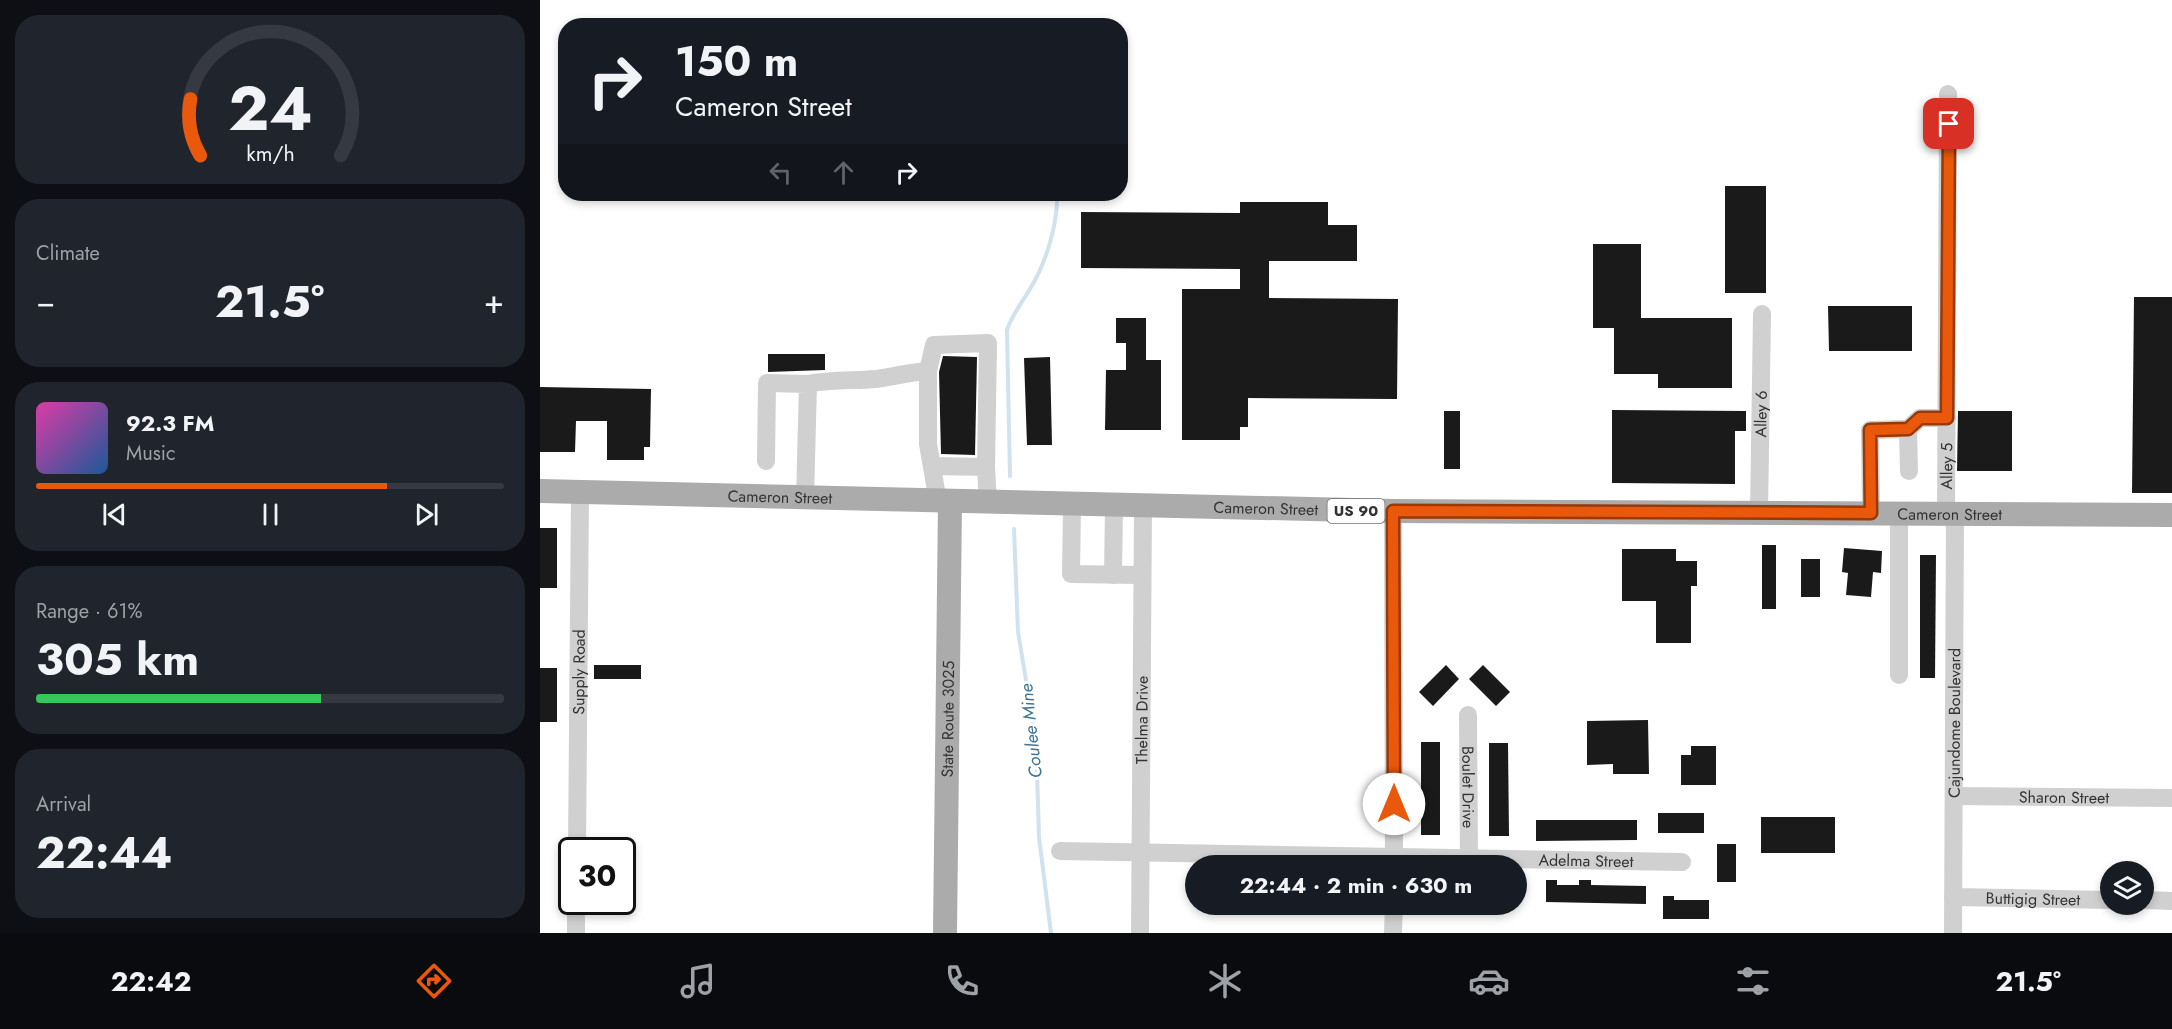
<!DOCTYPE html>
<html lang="en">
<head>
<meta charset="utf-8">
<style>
  body { margin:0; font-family:Jost,sans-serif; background:#20242c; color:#f1f3f6; height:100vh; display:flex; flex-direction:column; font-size:22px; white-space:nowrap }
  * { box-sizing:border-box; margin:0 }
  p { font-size:20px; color:#9ea1a6 }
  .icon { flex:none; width:33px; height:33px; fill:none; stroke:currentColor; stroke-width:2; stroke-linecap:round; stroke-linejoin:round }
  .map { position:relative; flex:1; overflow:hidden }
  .sheet { display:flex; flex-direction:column; gap:15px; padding:15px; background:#0d0f14; width:540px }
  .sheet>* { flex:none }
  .banner { position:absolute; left:18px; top:18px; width:570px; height:183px; border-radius:24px; box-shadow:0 3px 9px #0003; background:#171b24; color:#f1f3f6; overflow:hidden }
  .tools { position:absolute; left:1560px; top:861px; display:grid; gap:12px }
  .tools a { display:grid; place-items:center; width:54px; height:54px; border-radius:50%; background:#171b24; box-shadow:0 3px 9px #0003; font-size:30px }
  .speed { position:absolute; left:18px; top:837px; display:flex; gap:12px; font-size:30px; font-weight:700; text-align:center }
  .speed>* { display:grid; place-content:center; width:78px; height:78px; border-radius:50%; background:#171b24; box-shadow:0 3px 9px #0003; line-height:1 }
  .speed .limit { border:3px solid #111; border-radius:9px; background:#fff; color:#111 }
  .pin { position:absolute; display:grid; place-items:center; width:51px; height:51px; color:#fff; margin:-26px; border-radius:12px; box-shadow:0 3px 9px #0006 }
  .me { position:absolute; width:66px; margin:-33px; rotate:0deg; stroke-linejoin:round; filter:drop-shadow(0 0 4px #0008) }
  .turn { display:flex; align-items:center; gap:21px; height:126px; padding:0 18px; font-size:27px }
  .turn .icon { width:78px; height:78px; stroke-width:2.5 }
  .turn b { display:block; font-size:42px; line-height:51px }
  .lanes { display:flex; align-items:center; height:57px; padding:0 18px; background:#0003; justify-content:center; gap:30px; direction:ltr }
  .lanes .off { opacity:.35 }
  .big { font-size:45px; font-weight:700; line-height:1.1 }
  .sheet .tile { flex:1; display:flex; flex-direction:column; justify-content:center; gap:9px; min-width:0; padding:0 21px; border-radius:24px; background:#20242c }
  .sheet .dial { align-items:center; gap:0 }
  .dial svg { height:156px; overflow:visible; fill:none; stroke:#363941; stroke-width:7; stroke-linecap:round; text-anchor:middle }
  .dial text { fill:#f1f3f6; stroke:none }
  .song { display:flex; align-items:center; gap:18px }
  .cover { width:72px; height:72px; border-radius:9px; background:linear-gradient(135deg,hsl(320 70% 55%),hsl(210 70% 35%)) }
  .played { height:6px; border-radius:3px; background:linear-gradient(90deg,#ea580c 75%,#363941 75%) }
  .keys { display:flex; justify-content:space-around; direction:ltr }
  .heat { display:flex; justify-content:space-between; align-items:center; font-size:33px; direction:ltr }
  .charge { height:9px; border-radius:4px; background:linear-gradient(90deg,#34c759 61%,#363941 0) }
  .trip { position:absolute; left:645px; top:855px; width:342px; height:60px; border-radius:30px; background:#171b24; box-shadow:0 3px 9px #0003; font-weight:700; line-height:60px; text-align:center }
  .tabs { display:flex; height:96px; justify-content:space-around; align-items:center; background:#090b0e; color:#9ea1a6 }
  .tabs .icon { width:42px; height:42px }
  .tabs .current { color:#ea580c }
  .tabs b { font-size:27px; color:#f1f3f6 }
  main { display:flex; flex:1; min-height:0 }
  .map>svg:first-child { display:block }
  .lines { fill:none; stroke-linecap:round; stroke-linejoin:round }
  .stream { stroke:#cfe2ee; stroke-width:4 }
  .building { fill:#1a1a1a }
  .minor { stroke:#d0d0d0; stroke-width:18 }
  .major { stroke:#ababab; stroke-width:24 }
  .route-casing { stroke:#983908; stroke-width:15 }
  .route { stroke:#ea580c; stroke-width:10 }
  .labels { text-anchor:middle; stroke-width:6; stroke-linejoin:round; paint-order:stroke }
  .shield { fill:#fff; stroke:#707070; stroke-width:1.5 }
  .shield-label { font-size:15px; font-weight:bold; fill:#333 }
  .street-label { font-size:16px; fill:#333; stroke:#fff }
  .water-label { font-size:18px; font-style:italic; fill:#3f7597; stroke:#fff }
</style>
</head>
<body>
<main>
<section class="sheet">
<div class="tile dial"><svg viewBox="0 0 100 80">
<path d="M14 69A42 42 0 1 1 86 69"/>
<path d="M14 69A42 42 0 0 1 9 40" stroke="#ea580c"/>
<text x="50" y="56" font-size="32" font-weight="700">24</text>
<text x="50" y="72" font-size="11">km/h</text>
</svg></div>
<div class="tile"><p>Climate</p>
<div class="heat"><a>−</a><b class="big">21.5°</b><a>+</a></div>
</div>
<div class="tile">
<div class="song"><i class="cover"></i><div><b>92.3 FM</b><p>Music</p></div></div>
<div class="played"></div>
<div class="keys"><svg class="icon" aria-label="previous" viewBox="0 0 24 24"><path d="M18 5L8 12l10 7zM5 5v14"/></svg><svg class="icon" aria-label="pause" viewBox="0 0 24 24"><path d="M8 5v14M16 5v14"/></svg><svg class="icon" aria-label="next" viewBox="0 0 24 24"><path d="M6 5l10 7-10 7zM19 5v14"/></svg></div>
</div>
<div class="tile"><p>Range · 61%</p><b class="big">305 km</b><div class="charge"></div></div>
<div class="tile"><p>Arrival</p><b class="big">22:44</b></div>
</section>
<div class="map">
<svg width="1632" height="933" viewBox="0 0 1632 933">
  <rect width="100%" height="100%" fill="#fff"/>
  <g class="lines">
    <g class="stream">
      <path d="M470 476 467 330C473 313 481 304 490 289 506 263 518 224 517 194"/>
      <polyline points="474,529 478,632 496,740 499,837 511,933"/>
    </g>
  </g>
  <g class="building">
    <rect x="1185" y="186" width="41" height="107"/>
    <polygon points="700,202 788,202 788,225 817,225 817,261 729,261 729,298 858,299 857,399 708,398 708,427 700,427 700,440 642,440 642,289 700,289 700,269 541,268 541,212 700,213"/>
    <polygon points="1053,244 1101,244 1101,318 1192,318 1192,388 1118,388 1118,374 1074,374 1074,328 1053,328"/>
    <polygon points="1594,297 1632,297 1632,493 1592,493"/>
    <polygon points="1288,306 1372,306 1372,351 1289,351"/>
    <polygon points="576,318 606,318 606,360 621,360 621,430 565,430 566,370 586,370 586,343 576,343"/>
    <polygon points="228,354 285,354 285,370 228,372"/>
    <polygon points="403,356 437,357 435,455 401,454 399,372"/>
    <polygon points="510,357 512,445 487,445 484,358"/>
    <polygon points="0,387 111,389 110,447 104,447 104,460 67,460 67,421 36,421 35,452 0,452"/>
    <polygon points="1072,410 1206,411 1206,431 1195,431 1195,484 1072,483"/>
    <rect x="904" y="411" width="16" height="58"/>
    <polygon points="1418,411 1472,411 1472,471 1417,471"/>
    <rect x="0" y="528" width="17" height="60"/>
    <rect x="1222" y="545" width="14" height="64"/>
    <polygon points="1304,548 1342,551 1341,573 1333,572 1331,597 1306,595 1308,573 1302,572"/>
    <polygon points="1082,549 1136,549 1136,561 1157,561 1157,586 1151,586 1151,643 1116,643 1116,601 1082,601"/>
    <polygon points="1380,555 1396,555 1395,678 1380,678"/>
    <rect x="1261" y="559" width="19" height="38"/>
    <rect x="54" y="665" width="47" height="14"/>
    <polygon points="906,665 919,679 893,706 879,692"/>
    <polygon points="943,665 970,692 956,706 929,679"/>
    <rect x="0" y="668" width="17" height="54"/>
    <polygon points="1108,720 1109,774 1073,774 1073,764 1047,765 1047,721"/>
    <rect x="881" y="742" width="19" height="93"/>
    <polygon points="949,743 968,743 969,836 949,836"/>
    <polygon points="1151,746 1176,746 1176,785 1141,785 1141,755 1151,755"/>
    <rect x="1118" y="813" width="46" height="20"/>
    <rect x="1221" y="817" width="74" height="36"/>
    <polygon points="996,820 1097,820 1097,840 996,841"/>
    <rect x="1177" y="844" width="19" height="38"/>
    <polygon points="1006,880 1017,880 1017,885 1039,885 1039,880 1051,880 1051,885 1106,886 1106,904 1006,902"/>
    <polygon points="1123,896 1134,896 1134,900 1169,900 1169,919 1123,919"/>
  </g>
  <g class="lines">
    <g class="minor">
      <polyline points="388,371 394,345 448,343 446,467"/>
      <path d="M268 384C291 379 313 381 336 379 353 377 370 372 388 371V444L398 502"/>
      <polyline points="1368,429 1380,418 1407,418"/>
      <polyline points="226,461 227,383 268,384 265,498"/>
      <polyline points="392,466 446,467 448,504"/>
      <polyline points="532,506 531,574 602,575"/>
      <polyline points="853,511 854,866"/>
      <polyline points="1331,513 1330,430 1368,429 1369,471"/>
      <path id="s1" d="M1219 514 1222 314"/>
      <path id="s2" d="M1406 514 1408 94"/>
      <polyline points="573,575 574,506"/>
      <polyline points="1359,675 1359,514"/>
      <path id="s3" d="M928 715 929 860"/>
      <path id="s4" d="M1414 796 1632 798"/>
      <path id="s5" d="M37 850 40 492"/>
      <path id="s6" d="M520 851 1142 862"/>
      <path id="s7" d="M1413 897 1570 900"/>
      <polyline points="1604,900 1632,901"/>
      <polyline points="36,933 36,902"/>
      <path id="s8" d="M600 933 603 507"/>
      <polyline points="853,933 854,904"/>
      <path id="s9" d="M1413 933 1415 514"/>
    </g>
    <g class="major">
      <path id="s10" d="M0 491 853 511 1632 515"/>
      <path id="s11" d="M405 933 410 503"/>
    </g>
  </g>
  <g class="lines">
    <g class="route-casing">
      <polyline id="route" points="854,804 853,511 1331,513 1330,430 1368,429 1380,418 1407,418 1409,124"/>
    </g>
    <use href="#route" class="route"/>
  </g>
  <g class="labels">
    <rect class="shield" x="787.5" y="499" width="57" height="24" rx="4.5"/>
    <g class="shield-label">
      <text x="816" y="516">US 90</text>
    </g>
    <g class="street-label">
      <text dy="6" stroke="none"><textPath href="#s1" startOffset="100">Alley 6</textPath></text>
      <text dy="6" stroke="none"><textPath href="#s2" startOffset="48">Alley 5</textPath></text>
      <text dy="6" stroke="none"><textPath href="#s10" startOffset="240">Cameron Street</textPath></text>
      <text dy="6" stroke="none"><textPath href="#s10" startOffset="726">Cameron Street</textPath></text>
      <text dy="6" stroke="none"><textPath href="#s10" startOffset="1410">Cameron Street</textPath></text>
      <text dy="6" stroke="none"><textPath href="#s5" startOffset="178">Supply Road</textPath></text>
      <text dy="6" stroke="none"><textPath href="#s11" startOffset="214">State Route 3025</textPath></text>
      <text dy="6" stroke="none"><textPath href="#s8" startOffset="213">Thelma Drive</textPath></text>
      <text dy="6" stroke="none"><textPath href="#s9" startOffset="210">Cajundome Boulevard</textPath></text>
      <text dy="6" stroke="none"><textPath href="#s3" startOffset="72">Boulet Drive</textPath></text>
      <text dy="6" stroke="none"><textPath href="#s4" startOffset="110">Sharon Street</textPath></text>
      <text dy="6" stroke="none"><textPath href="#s6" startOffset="526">Adelma Street</textPath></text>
      <text dy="6" stroke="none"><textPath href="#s7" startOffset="80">Buttigig Street</textPath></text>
    </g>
    <g class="water-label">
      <text transform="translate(491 731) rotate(-96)" y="6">Coulee Mine</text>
    </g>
  </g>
</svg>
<div class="tools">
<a><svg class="icon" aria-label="layers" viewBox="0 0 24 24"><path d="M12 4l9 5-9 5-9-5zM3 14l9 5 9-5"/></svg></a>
</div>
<div class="speed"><div class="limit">30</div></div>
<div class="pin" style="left:1409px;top:124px;background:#d93025"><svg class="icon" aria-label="arrive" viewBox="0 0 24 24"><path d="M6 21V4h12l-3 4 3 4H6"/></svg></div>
<svg class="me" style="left:854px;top:804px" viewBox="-20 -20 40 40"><circle r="19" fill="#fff"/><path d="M0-13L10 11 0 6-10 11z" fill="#ea580c"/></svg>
<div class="trip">22:44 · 2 min · 630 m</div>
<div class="banner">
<div class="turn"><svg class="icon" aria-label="right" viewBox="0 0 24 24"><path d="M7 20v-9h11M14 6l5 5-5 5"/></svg><div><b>150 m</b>Cameron Street</div></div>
<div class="lanes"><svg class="icon off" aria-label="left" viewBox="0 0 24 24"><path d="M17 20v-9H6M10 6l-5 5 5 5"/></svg><svg class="icon off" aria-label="ahead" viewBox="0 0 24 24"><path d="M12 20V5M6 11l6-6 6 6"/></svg><svg class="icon" aria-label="right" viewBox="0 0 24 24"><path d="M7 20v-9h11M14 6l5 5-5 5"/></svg></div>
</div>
</div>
</main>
<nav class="tabs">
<b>22:42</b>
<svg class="icon current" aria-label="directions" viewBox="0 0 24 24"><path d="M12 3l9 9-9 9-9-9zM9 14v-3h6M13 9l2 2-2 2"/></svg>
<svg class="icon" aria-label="music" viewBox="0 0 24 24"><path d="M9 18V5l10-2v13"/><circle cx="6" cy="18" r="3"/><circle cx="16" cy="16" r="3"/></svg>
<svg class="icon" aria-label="phone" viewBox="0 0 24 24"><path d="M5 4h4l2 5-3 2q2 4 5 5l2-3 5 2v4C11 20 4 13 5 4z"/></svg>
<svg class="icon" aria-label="climate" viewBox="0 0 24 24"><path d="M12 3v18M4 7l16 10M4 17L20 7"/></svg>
<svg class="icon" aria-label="car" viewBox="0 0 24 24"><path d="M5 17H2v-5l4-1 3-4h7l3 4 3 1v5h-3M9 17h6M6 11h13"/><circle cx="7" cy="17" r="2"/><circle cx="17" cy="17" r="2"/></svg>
<svg class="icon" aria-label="filters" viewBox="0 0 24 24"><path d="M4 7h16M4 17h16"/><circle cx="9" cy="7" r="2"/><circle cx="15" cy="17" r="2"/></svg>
<b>21.5°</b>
</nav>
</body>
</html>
